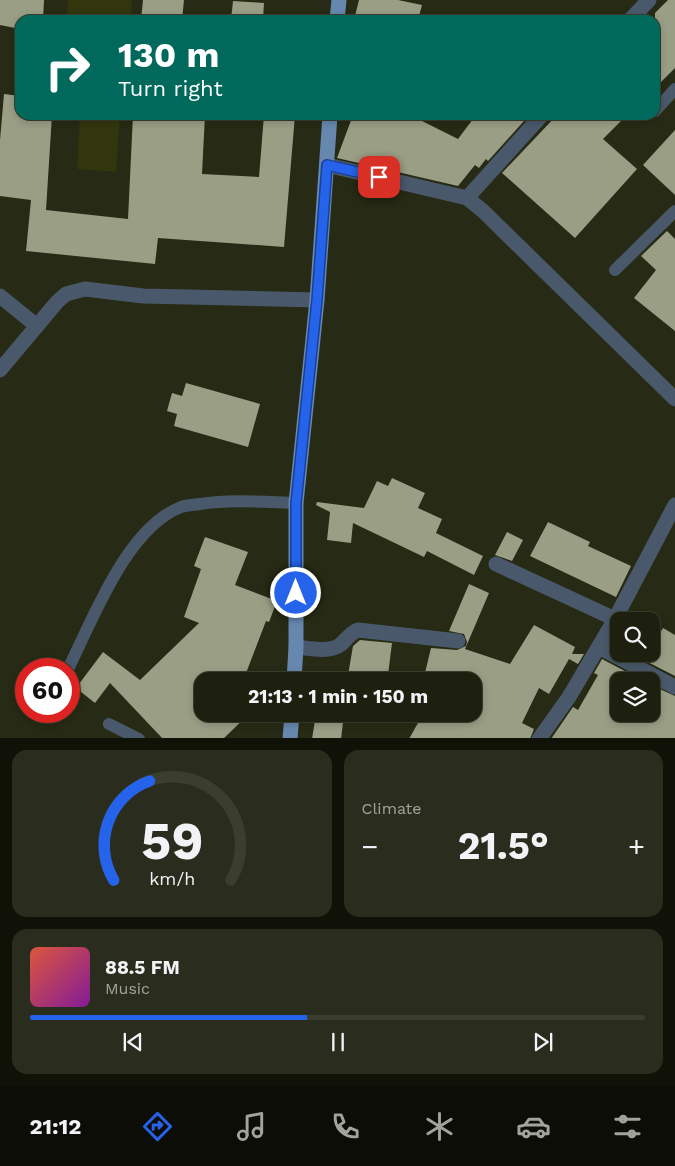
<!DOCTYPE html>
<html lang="en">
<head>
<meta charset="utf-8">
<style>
  body { margin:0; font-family:"Work Sans",sans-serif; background:#2a2d1d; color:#f1f3f6; height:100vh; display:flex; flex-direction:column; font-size:19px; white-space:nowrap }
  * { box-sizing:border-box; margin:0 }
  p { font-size:16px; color:#a0a39e }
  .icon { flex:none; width:28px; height:28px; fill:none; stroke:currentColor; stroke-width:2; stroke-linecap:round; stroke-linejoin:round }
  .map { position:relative; height:738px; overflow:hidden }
  .side { display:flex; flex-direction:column; gap:12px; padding:12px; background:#101208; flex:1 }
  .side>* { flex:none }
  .hud { position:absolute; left:15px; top:15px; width:645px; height:105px; border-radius:15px; box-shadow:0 2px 8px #0003,0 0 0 1px #3b3e2f; background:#00695c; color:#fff; overflow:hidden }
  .controls { position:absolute; left:610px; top:612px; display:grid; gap:10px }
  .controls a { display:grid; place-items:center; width:50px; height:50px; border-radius:10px; background:#1d200f; box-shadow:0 2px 8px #0003,0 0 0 1px #3b3e2f; font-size:25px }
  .speed { position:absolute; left:15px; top:658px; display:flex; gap:10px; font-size:25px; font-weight:700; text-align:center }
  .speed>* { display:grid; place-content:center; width:65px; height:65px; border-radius:50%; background:#1d200f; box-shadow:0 2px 8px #0003,0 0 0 1px #3b3e2f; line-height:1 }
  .speed .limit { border:8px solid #d22; background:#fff; color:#111 }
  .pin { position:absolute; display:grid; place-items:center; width:42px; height:42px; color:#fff; margin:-21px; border-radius:10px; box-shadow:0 2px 8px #0006 }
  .me { position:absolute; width:55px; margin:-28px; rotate:0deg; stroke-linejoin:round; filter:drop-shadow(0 0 4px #0008) }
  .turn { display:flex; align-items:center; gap:18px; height:105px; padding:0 20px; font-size:22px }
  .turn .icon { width:65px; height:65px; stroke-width:2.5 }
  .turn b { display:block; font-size:35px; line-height:42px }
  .big { font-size:38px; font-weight:700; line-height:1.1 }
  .side .widget { flex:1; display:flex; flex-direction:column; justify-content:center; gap:8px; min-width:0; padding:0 18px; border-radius:15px; background:#2a2d1d }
  .side .dial { align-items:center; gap:0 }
  .dial svg { height:130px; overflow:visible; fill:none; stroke:#3b3e2f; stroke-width:7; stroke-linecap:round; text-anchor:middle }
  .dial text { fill:#f1f3f6; stroke:none }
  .song { display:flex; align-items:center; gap:15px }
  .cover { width:60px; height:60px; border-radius:8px; background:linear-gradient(135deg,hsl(10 70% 55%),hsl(290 70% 35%)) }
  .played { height:5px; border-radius:2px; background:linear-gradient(90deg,#2563eb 45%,#3b3e2f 45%) }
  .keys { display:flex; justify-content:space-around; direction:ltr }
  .heat { display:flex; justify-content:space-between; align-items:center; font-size:28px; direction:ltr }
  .side .tiles { flex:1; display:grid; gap:12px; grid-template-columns:1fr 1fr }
  .widget:last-child { grid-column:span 2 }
  .trip { position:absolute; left:194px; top:672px; width:288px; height:50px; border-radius:15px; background:#1d200f; box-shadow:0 2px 8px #0003,0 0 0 1px #3b3e2f; font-weight:700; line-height:50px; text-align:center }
  .menu { display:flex; height:80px; justify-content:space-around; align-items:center; background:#0c0d06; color:#a0a39e }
  .menu .icon { width:35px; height:35px }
  .menu .current { color:#2563eb }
  .menu b { font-size:22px; color:#f1f3f6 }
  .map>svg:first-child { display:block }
  .green { fill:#32360d }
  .building { fill:#9a9e85 }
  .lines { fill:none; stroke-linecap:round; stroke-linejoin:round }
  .lane { stroke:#49596b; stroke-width:12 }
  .street { stroke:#49596b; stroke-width:15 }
  .primary { stroke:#6788ae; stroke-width:15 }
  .route-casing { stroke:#184099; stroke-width:12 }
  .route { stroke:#2563eb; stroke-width:9 }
</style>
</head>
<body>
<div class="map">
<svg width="675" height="739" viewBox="0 0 675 739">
  <rect width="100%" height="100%" fill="#272a14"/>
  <g class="green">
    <polygon points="68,0 132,0 130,20 66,20"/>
    <polygon points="80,115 120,115 116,172 77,169"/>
  </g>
  <g class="building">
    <polygon points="0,0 44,0 43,20 20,20 20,29 0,25"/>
    <polygon points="143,0 184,0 182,20 141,20"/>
    <polygon points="359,0 398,0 422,5 418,20 354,20"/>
    <polygon points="668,0 675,0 675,68 655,88 655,13"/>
    <polygon points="233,1 264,3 263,20 231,20"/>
    <polygon points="4,94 20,96 20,115 52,115 46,210 128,219 133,115 205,115 202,174 259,177 264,115 295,115 284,247 158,238 155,264 26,251 31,200 0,196 0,140"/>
    <polygon points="353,115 410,115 458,139 476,115 516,115 524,121 488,161 486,159 479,168 475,165 458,186 337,158"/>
    <polygon points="557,115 627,115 603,139 637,169 575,238 502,173"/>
    <polygon points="675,130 675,195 643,165"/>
    <polygon points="667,231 675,239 675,331 634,298 656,270 641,256"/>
    <polygon points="186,383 260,404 248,447 174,426 177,414 167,411 172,393 182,396"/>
    <polygon points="392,478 425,493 418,508 442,519 436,533 483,556 474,575 427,551 424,557 353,523 351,543 327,540 330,512 316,505 317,502 364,508 377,481 388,486"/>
    <polygon points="548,522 590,542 588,546 631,566 616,597 530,556"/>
    <polygon points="507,532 523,540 512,561 495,555"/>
    <polygon points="205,537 248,552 235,585 277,601 269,622 266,621 243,681 202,681 202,714 249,714 223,739 163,739 110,683 95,703 76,688 103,652 140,680 199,623 184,617 201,569 194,566"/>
    <polygon points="469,584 489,593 465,649 510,664 534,625 575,647 572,654 584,654 578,664 569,659 549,694 539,688 522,723 534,729 530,739 409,739 423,714 472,714 472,681 423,681 431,648 457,650 466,646 467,642 464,634 449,631"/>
    <polygon points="663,628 675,635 675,676 632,654 651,654 651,635 657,638"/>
    <polygon points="360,640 392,643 388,675 375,673 374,681 347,681 353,646"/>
    <polygon points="602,659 644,681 619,681 619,714 651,714 651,685 675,696 675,739 551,739 573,707 578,710 598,675 594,673"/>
    <polygon points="316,714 344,714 341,739 312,739"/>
  </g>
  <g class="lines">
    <g class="lane">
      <polyline points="655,111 675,89"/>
      <polyline points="615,270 675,211"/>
      <path d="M69 667C94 617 127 528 181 507 187 505 194 505 200 504 232 499 264 502 296 503"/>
      <polyline points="109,724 139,739"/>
    </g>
    <g class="street">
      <polyline points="630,20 649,0"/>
      <polyline points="327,165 467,198 542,115"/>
      <polyline points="467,198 483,211 675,399"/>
      <polyline points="0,296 37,326"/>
      <polyline points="0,370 57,302 66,294 85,289 143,296 317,300"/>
      <polyline points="496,564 615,619"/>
      <path d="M296 647C308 648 329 653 340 645 346 640 350 633 358 630L458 641"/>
      <polyline points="599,647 675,687"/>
      <polyline points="539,739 569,697 615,619 675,505"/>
    </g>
    <g class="primary">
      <polyline points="337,20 339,0"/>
      <polyline points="294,681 296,647 296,503 317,300 330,115"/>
      <polyline points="290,739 292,714"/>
    </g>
  </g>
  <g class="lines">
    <g class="route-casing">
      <polyline id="route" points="296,593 296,503 317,300 327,165 379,177"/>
    </g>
    <use href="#route" class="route"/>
  </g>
</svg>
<div class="controls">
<a><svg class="icon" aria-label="search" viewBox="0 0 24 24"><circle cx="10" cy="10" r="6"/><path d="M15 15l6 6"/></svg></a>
<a><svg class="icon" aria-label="layers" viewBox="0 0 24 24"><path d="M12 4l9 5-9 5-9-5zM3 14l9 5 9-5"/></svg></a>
</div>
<div class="speed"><div class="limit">60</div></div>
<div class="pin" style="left:379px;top:177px;background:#d93025"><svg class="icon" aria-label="arrive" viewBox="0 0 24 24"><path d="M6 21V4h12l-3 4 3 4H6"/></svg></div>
<svg class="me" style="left:296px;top:593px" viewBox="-20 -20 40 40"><circle r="17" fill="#2563eb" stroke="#fff" stroke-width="3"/><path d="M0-11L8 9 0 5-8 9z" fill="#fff"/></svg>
<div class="trip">21:13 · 1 min · 150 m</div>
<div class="hud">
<div class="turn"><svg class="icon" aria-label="right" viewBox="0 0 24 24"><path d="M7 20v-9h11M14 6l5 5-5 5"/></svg><div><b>130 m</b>Turn right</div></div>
</div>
</div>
<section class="side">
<div class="tiles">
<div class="widget dial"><svg viewBox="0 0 100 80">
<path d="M14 69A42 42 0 1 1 86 69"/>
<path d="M14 69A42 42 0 0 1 36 8" stroke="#2563eb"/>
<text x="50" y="56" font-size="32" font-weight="700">59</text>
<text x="50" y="72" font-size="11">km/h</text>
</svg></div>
<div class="widget"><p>Climate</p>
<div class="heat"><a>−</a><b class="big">21.5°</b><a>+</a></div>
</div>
<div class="widget">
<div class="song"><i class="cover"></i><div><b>88.5 FM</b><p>Music</p></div></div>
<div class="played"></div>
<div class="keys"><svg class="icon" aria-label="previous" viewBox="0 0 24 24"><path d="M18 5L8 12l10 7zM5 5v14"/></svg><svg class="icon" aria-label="pause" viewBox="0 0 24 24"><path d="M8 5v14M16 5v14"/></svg><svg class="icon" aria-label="next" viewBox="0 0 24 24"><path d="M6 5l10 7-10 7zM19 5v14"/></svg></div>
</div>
</div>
</section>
<nav class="menu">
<b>21:12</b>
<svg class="icon current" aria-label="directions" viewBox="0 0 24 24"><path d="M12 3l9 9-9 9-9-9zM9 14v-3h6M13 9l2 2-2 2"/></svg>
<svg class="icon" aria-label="music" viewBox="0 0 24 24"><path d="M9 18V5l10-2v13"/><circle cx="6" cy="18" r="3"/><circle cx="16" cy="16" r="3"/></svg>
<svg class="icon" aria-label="phone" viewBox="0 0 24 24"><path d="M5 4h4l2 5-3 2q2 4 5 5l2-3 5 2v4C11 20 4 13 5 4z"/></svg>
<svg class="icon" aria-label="climate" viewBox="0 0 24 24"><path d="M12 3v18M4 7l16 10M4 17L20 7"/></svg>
<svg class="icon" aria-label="car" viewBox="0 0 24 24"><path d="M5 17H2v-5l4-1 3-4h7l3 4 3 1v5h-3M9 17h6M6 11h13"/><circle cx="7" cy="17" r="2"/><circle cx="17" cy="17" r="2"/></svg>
<svg class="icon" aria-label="filters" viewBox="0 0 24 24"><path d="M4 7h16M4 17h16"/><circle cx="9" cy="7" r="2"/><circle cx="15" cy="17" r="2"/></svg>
</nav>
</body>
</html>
